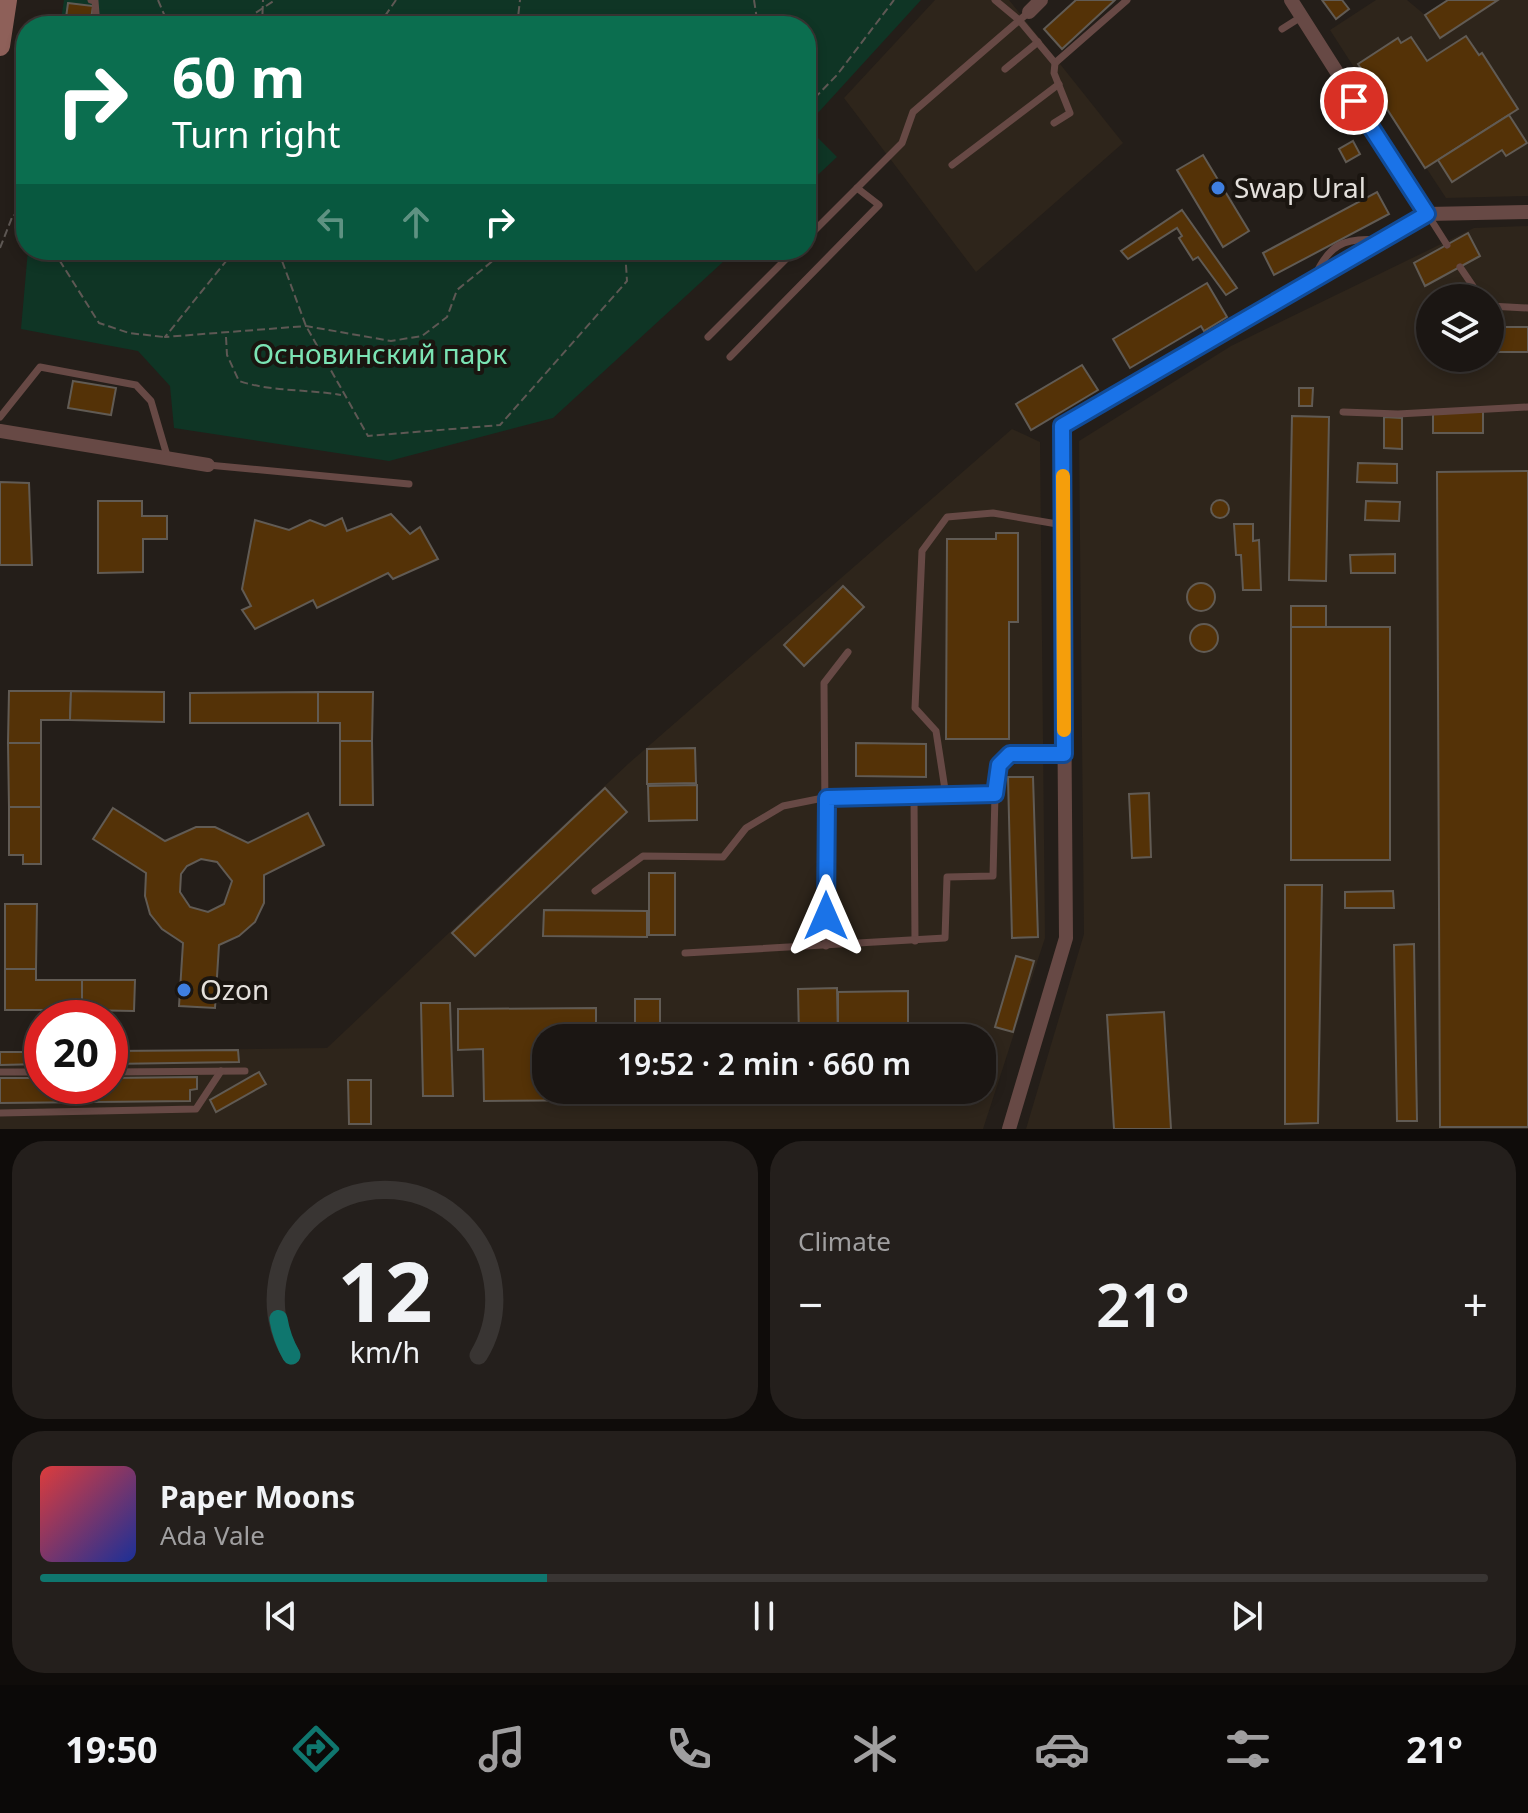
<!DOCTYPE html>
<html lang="en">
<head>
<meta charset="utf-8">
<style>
  body { margin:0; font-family:"Noto Sans",sans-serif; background:#241f1c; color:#f1f3f6; height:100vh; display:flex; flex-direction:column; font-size:30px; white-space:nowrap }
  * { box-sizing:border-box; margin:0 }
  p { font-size:26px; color:#a09fa0 }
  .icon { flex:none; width:44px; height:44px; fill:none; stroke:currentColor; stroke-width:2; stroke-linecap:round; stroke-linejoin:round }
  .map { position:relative; height:1129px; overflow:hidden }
  .side { display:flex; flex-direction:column; gap:12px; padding:12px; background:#0f0c0a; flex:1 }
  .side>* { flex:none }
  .top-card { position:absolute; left:16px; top:16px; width:800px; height:244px; border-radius:32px; box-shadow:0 4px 12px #0003,0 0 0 2px #393533; background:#0b6e4f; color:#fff; overflow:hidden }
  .tools { position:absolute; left:1416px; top:284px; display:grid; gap:16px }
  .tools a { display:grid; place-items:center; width:88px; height:88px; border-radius:50%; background:#1b1613; box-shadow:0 4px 12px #0003,0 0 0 2px #393533; font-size:40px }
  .speed { position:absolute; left:24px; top:1000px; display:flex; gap:16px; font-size:40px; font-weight:700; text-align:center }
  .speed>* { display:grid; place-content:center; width:104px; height:104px; border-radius:50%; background:#1b1613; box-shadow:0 4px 12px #0003,0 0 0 2px #393533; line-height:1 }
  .speed .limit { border:12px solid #d22; background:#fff; color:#111 }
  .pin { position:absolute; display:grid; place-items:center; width:68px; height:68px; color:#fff; margin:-34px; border:4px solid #fff; border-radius:50%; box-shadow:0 2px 8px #0007 }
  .me { position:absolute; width:88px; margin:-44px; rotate:0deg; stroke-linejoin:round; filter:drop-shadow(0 0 6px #0008) }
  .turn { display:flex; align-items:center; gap:28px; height:168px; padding:0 24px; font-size:36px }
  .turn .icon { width:104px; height:104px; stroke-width:2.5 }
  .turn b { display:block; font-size:56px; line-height:68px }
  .lanes { display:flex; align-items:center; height:76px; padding:0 24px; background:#0003; justify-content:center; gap:40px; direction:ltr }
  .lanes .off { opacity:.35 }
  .big { font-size:60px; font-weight:600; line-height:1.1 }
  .side .tile { flex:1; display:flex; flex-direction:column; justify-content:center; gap:12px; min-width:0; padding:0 28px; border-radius:32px; background:#241f1c }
  .side .dial { align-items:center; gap:0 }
  .dial svg { height:208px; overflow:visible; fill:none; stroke:#393533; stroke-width:7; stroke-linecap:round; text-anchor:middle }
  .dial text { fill:#f1f3f6; stroke:none }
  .song { display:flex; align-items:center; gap:24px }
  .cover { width:96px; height:96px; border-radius:12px; background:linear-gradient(135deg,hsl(0 70% 55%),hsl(230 70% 35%)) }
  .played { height:8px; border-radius:4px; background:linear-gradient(90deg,#0f766e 35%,#393533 35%) }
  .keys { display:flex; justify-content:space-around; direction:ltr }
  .heat { display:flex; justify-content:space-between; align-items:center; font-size:44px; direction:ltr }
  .side .tiles { flex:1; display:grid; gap:12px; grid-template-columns:1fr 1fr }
  .tile:last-child { grid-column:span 2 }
  .trip { position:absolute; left:532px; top:1024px; width:464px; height:80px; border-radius:32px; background:#1b1613; box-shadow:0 4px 12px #0003,0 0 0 2px #393533; font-weight:600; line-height:80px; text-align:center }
  .menu { display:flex; height:128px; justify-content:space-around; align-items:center; background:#0b0908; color:#a09fa0 }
  .menu .icon { width:56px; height:56px }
  .menu .active { color:#0f766e }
  .menu b { font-size:36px; color:#f1f3f6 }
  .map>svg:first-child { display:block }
  .built { fill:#2e251b; fill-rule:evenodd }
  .green { fill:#0f3525 }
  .building { fill:#543207; stroke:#615b54; stroke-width:2; fill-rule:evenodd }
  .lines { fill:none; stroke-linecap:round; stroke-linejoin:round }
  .path { stroke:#5e5854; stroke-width:2; stroke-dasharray:8 4; stroke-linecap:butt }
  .lane { stroke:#674945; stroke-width:7 }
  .street { stroke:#674945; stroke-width:14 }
  .secondary { stroke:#8e6059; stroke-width:20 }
  .route-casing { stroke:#114b97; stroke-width:20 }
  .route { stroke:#1a73e8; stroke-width:14 }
  .slow { stroke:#f59e0b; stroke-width:14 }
  .shop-dot { fill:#3f7fe0; stroke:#1a1510; stroke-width:3 }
  .labels { text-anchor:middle; stroke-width:8; stroke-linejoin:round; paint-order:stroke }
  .poi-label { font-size:28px; fill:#e4e0dc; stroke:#1a1510; text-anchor:start }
  .park-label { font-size:28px; fill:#7be4b4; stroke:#1a1510 }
</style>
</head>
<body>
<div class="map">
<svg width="1528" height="1129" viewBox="0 0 1528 1129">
  <rect width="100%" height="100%" fill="#241e19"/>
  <g class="built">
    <polygon points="935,0 1009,0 1123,143 976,272 844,98"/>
    <polygon points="1376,0 1407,0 1425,15 1448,0 1528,0 1528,196 1446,198 1362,70 1357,72 1330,30"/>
    <path d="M1528 226V1129H1026L1084 934 1079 441 1231 346 1474 228ZM1430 298H1490V358H1430Z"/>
    <path d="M1012 429 1040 442 1045 938 983 1129H0V1052L42 1051V1086H110V1051L327 1048 628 764ZM546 1038H982V1090H546Z"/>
  </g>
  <g class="green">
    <polygon points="64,0 921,0 806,126 837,157 806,186 806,26 60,26"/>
    <polygon points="28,250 736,250 553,418 389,461 174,428 170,386 138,351 21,329"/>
  </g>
  <g class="building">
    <polygon points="1076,0 1115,0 1062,49 1044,29"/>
    <polygon points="1322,0 1342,0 1349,9 1336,19"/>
    <polygon points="1448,0 1498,0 1440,38 1425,15"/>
    <polygon points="68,3 93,6 90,26 65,25"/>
    <polygon points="1466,36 1479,55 1482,53 1518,109 1425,168 1358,64 1398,38 1401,43 1411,37 1427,61"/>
    <polygon points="1509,115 1527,143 1506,156 1502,150 1452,182 1438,160"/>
    <polygon points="1353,141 1360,154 1346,162 1339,149"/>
    <polygon points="1203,155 1249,231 1223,247 1177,170"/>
    <polygon points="1377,192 1389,214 1274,275 1263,253"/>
    <polygon points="1182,210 1237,288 1226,295 1198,257 1193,260 1179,238 1182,236 1177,228 1128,259 1121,251"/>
    <polygon points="1468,233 1480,256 1425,286 1414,263"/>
    <polygon points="1207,283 1227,317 1204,331 1201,326 1130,368 1113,339"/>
    <rect x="1490" y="327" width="38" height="25"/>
    <polygon points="1082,365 1098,390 1031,430 1016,404"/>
    <polygon points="73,381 116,388 111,415 68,408"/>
    <polygon points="1299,388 1313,388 1312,406 1299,406"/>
    <rect x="1433" y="410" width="50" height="23"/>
    <polygon points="1292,416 1329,417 1326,581 1289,580"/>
    <polygon points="1384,417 1402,418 1402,449 1384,448"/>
    <polygon points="1358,463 1397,464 1397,483 1357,482"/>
    <polygon points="1528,471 1528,1127 1440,1127 1437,472"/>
    <polygon points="0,482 29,483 32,565 0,565"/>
    <circle cx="1220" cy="509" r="9"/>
    <polygon points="98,501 142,501 142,516 167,516 167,539 143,539 143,572 98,573"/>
    <polygon points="1366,501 1400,502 1399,521 1365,520"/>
    <polygon points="391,514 410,534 420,527 438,559 393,579 388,573 317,608 313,600 255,629 242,610 251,606 242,589 255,520 289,530 310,520 325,526 342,518 347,531"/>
    <polygon points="1234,524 1253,524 1253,541 1259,540 1261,590 1243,590 1241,555 1236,555"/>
    <polygon points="996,533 1018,533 1018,622 1009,622 1009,739 946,739 947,539 996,539"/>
    <polygon points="1395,554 1395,573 1351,573 1350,555"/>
    <circle cx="1201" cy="597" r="14"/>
    <polygon points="843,586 864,607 804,666 784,645"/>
    <rect x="1291" y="606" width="35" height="21"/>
    <circle cx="1204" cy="638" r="14"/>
    <rect x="1291" y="627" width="99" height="233"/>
    <polygon points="9,691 71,691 70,720 41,720 41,743 8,743"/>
    <polygon points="71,691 164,692 164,722 70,720"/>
    <polygon points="318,692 318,723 190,723 190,693"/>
    <polygon points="318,692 373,692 372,741 340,741 340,723 318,723"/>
    <polygon points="340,741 372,741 373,805 340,805"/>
    <polygon points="8,743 41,743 41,807 9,807"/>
    <polygon points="856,743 926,744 926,777 856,776"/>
    <polygon points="695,748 696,783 647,784 647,749"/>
    <polygon points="1008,777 1033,777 1038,937 1012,938"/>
    <polygon points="697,785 697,820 649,821 648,786"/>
    <polygon points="605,788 627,812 475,956 452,933"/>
    <polygon points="1149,793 1151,857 1132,858 1129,794"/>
    <polygon points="9,807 41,807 41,864 23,864 23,855 9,855"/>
    <path d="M113 808 165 841 196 827H215L248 843 308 813 324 845 264 875V903L255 922 239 936 219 945 215 1008 179 1006 183 943 162 929 150 914 145 896 146 873 93 839ZM201 859 217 862 232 881 224 904 208 912 190 907 180 892 181 874 187 866Z"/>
    <rect x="649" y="873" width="26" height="62"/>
    <polygon points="1285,885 1322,885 1318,1123 1285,1124"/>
    <polygon points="1393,891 1394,908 1345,908 1345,892"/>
    <polygon points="5,904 37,904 36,969 5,969"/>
    <polygon points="544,910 647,911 647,937 543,936"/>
    <polygon points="1414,944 1417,1121 1397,1121 1394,945"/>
    <polygon points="1016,956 1034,961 1013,1032 995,1027"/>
    <polygon points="5,969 36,969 36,980 82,980 82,1010 5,1010"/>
    <polygon points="82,980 135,980 134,1011 82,1010"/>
    <polygon points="837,988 838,1038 799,1038 798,989"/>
    <polygon points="908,991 908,1038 838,1038 838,992"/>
    <rect x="635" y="999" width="25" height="39"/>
    <polygon points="421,1003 450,1003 453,1096 423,1096"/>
    <polygon points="596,1008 596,1038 546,1038 546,1090 625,1090 625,1100 484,1101 483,1049 458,1050 458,1009"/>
    <polygon points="1164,1012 1171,1129 1114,1129 1107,1015"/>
    <polygon points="238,1050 239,1062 110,1064 110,1051"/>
    <polygon points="0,1052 42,1052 42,1064 0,1065"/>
    <polygon points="259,1072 266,1084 216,1112 210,1100"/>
    <polygon points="197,1077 197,1089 190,1090 190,1101 0,1103 0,1078 42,1078 42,1086 110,1086 110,1078"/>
    <polygon points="348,1080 371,1080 371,1124 349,1124"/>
    <polygon points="732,1090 839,1090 839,1096 732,1098"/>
    <polygon points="839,1090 909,1090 909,1095 839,1096"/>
  </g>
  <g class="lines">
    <g class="path">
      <polyline points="158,0 169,26"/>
      <polyline points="754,0 758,26"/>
      <polyline points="236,26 275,0"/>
      <polyline points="262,26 263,0"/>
      <polyline points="378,26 396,0"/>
      <polyline points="517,26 520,0"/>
      <polyline points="806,107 837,75 894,0"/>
      <polyline points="0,248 13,215 26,216"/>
      <polyline points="53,250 99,323 129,333 164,337"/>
      <polyline points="235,250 165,337 306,326 391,341 422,336 447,317 457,290 500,255 502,250"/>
      <polyline points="278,250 306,326 368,436 500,425 627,281 625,250"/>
      <path d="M226 337 227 355 239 381C272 392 307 389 341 395"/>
    </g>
    <g class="lane">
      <polyline points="91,0 95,1 97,26"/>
      <polyline points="995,0 1019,20 1055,63 1127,0"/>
      <polyline points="1282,29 1301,17"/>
      <polyline points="1005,69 1038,42"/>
      <polyline points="1054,123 1070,113 1054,73 1055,63"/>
      <polyline points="952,165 1059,84"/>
      <polyline points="1428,215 1447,245"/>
      <polyline points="806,239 902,143 913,112 1029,12"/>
      <polyline points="1460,267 1481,298"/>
      <path d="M1314 278C1328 246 1343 237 1378 240"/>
      <polyline points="1490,306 1528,308"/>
      <polyline points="708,337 795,250"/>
      <polyline points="730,357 879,205 857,188"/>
      <polyline points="1343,412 1398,414 1528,407"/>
      <polyline points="0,417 40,367 136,385 151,401 168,459"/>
      <polyline points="208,465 409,484"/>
      <polyline points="946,796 936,731 915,708 922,551 947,517 993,513 1063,525"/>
      <polyline points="914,797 915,941"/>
      <polyline points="595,891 643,856 723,857 746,828 783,806 818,799 995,794 999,765 1010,754 1064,754"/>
      <polyline points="826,946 824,683 848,652"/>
      <polyline points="685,953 945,938 947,877 993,876 995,794"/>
      <polyline points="0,1072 42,1072"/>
      <polyline points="110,1072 245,1071"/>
      <polyline points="0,1113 196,1109 221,1071"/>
    </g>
    <g class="street">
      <polyline points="1291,0 1427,214"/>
      <polyline points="1029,12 1041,0"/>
      <polyline points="0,431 208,465"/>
      <polyline points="1009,1129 1066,938 1062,426 1427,214 1528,212"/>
    </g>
    <polyline class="secondary" points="0,46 7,0"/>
  </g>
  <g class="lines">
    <g class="route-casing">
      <polyline id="route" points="826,916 827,798 995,794 999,765 1010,754 1064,754 1062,426 1427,214 1354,101"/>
    </g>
    <use href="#route" class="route"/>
    <polyline class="slow" points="1063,476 1064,730"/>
  </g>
  <g class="shop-dot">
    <circle cx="1218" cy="188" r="8"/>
    <circle cx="184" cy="990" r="8"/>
  </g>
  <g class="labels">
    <g class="poi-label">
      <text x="1234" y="198">Swap Ural</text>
      <text x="200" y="1000">Ozon</text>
    </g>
    <g class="park-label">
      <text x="380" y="364">Основинский парк</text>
    </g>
  </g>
</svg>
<div class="tools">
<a><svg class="icon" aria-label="layers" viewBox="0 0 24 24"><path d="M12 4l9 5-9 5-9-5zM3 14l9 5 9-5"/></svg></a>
</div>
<div class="speed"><div class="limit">20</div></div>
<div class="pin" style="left:1354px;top:101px;background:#d93025"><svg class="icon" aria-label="arrive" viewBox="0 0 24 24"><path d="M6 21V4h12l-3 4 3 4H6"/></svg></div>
<svg class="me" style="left:826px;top:916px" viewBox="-20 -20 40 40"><path d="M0-17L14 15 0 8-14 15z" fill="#1a73e8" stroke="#fff" stroke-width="4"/></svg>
<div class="trip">19:52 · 2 min · 660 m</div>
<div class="top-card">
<div class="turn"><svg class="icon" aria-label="right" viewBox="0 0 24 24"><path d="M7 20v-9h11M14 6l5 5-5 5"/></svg><div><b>60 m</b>Turn right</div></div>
<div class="lanes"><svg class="icon off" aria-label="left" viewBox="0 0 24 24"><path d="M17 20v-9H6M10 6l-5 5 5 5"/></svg><svg class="icon off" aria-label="ahead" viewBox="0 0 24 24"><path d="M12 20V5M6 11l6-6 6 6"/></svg><svg class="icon" aria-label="right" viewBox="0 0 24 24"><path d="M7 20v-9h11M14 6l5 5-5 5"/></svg></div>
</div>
</div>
<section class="side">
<div class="tiles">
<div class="tile dial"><svg viewBox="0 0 100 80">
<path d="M14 69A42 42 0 1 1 86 69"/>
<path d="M14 69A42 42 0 0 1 9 55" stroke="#0f766e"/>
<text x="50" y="56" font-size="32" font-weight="700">12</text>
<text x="50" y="72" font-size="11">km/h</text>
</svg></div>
<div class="tile"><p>Climate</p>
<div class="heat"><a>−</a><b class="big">21°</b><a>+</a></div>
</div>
<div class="tile">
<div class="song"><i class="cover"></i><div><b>Paper Moons</b><p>Ada Vale</p></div></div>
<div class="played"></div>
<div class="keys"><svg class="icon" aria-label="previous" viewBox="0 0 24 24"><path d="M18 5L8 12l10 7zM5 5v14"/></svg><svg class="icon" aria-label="pause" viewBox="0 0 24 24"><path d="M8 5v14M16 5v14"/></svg><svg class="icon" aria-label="next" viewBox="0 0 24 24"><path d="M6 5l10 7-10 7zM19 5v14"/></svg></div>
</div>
</div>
</section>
<nav class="menu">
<b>19:50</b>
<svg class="icon active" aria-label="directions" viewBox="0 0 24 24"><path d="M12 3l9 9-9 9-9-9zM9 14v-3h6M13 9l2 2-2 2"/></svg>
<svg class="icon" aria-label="music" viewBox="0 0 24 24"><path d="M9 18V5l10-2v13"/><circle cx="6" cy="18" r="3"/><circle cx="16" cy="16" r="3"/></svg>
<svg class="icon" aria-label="phone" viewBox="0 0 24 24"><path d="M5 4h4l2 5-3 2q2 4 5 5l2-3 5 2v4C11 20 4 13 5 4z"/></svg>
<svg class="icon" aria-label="climate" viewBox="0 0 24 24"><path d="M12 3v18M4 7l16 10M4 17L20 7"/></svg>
<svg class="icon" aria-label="car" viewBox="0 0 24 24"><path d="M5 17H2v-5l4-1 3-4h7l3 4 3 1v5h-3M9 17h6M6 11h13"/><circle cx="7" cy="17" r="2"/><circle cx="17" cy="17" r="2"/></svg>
<svg class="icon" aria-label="filters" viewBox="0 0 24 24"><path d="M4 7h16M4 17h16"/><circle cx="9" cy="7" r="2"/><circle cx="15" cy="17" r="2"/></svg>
<b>21°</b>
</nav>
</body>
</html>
